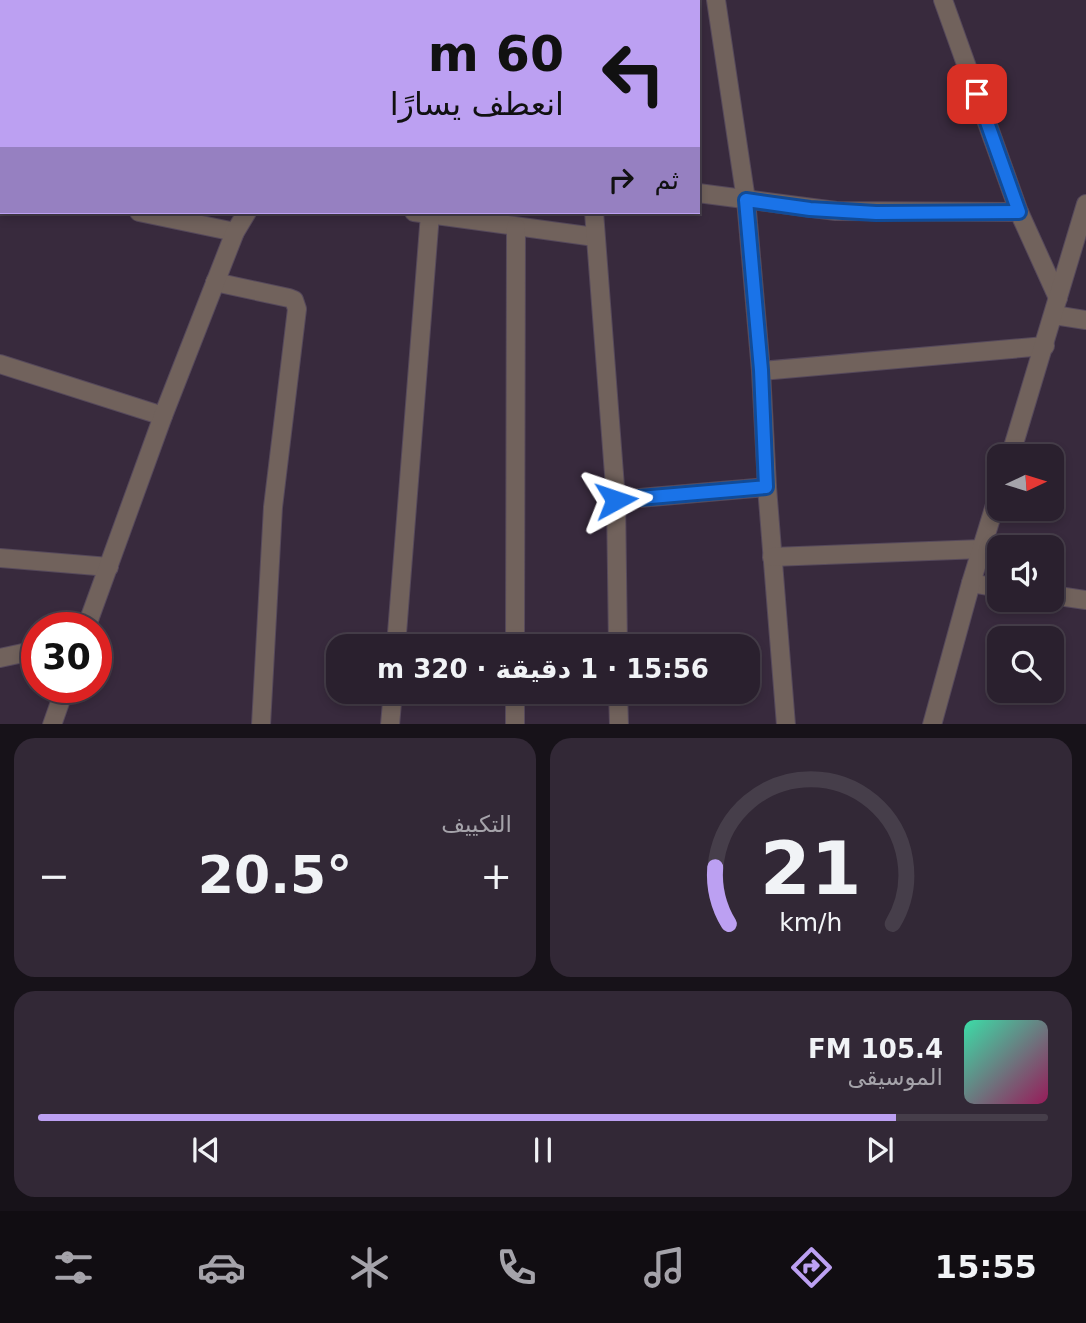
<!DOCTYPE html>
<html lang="ar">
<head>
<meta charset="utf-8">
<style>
  body { margin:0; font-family:"DejaVu Sans",Cairo,sans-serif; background:#322836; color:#f1f3f6; direction:rtl; height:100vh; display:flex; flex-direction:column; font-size:26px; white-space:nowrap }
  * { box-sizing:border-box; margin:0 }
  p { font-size:23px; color:#a5a3aa }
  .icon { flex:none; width:38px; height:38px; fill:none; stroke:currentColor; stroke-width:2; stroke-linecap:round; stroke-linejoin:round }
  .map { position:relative; height:724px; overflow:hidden; direction:ltr }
  .side { display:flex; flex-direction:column; gap:14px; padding:14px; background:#171219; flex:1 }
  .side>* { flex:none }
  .top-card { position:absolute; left:0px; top:0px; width:700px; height:214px; box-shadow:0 4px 10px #0003,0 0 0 2px #463e4a; direction:rtl; background:#bca0f2; color:#111; overflow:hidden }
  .needle { width:46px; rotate:86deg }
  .controls { position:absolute; left:987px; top:444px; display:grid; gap:14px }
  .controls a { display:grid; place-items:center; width:77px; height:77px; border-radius:14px; background:#2a202e; box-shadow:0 4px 10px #0003,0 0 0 2px #463e4a; font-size:35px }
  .speed { position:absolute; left:21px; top:612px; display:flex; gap:14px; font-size:35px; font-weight:700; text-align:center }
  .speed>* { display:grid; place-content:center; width:91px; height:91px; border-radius:50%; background:#2a202e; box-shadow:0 4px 10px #0003,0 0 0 2px #463e4a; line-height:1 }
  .speed .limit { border:10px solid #d22; background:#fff; color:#111 }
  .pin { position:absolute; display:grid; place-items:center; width:60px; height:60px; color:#fff; margin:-30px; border-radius:14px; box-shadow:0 4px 10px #0006 }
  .me { position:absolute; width:77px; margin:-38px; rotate:85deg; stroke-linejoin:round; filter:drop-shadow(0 0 5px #0008) }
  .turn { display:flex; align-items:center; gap:24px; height:147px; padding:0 21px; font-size:32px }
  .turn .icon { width:91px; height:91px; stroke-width:2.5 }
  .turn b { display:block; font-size:49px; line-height:60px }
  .then { display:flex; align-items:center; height:66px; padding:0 21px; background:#0003; gap:14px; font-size:26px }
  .big { font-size:52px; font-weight:600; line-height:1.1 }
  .side .widget { flex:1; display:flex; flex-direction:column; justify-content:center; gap:10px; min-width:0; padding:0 24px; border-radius:21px; background:#322836 }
  .side .dial { align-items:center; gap:0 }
  .dial svg { height:182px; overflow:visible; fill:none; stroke:#463e4a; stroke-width:7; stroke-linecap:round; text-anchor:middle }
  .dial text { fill:#f1f3f6; stroke:none }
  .song { display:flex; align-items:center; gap:21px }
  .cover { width:84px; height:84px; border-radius:10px; background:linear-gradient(135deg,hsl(160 70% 55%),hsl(330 70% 35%)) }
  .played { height:7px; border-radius:4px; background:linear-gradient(90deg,#bca0f2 85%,#463e4a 85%) }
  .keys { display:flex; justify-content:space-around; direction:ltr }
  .heat { display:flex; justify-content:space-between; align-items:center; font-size:38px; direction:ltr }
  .side .tiles { flex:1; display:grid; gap:14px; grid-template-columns:1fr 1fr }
  .widget:last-child { grid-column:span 2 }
  .trip { position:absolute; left:326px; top:634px; width:434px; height:70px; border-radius:21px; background:#2a202e; box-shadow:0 4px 10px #0003,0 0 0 2px #463e4a; font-weight:600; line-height:70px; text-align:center; direction:rtl }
  .dock { display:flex; height:112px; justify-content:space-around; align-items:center; background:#110d12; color:#a5a3aa }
  .dock .icon { width:49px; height:49px }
  .dock .current { color:#bca0f2 }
  .dock b { font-size:32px; color:#f1f3f6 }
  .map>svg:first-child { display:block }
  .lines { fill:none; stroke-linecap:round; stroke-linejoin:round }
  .minor-casing { stroke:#56495b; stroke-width:20 }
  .minor { stroke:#71625c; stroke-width:18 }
  .route-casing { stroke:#114b97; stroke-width:18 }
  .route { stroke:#1a73e8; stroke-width:12 }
</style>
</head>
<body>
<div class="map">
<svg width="1086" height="725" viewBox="0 0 1086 725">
  <rect width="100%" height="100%" fill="#382a3d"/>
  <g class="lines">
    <g class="minor-casing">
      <g id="minor">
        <polyline points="231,0 231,2"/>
        <polyline points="587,0 587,2"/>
        <polyline points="716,0 746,200 761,371 767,487 786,725"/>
        <polyline points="943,0 1019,212 1058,298"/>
        <polyline points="120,2 120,0"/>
        <polyline points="364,2 364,0"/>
        <polyline points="0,182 2,183"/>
        <polyline points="698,193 836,211 1019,212"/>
        <polyline points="139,212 235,232"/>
        <polyline points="414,212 595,237"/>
        <polyline points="594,212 616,500 618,646"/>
        <polyline points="215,282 289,298 294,300 297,309 273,507 261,725"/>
        <polyline points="1054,315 1086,320"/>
        <polyline points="0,364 163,416"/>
        <polyline points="761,371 1045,346"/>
        <polyline points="1010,457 1086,204"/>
        <polyline points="616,500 767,487"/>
        <polyline points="772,557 982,549"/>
        <polyline points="0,558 109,567"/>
        <polyline points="971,583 999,588"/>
        <polyline points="1052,595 1086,600"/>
        <polyline points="86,628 163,416 235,232 247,212"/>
        <polyline points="396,646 430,214"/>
        <polyline points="515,646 516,227"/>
        <polyline points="0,658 37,650"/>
        <polyline points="618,691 619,725"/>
        <polyline points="52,725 65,688"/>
        <polyline points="390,725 393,691"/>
        <polyline points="515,725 515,691"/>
        <polyline points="932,725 971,583 999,492"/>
      </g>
    </g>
    <use href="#minor" class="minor"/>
  </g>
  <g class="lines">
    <g class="route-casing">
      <polyline id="route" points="616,500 766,487 761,370 746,200 810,209 876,213 1019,212 977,94"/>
    </g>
    <use href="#route" class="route"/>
  </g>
</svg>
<div class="controls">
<a><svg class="needle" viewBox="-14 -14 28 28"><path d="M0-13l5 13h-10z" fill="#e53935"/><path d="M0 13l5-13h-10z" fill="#a5a3aa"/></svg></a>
<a><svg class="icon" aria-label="sound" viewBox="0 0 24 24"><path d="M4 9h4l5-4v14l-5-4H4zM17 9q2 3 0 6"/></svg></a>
<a><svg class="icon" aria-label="search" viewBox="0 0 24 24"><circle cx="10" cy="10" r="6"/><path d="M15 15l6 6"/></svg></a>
</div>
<div class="speed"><div class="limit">30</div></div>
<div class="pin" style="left:977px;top:94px;background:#d93025"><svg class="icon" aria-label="arrive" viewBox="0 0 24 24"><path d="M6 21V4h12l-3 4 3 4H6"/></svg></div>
<svg class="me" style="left:616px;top:500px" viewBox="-20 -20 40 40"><path d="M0-17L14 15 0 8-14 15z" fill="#1a73e8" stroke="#fff" stroke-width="4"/></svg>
<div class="trip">15:56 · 1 دقيقة · 320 m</div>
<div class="top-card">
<div class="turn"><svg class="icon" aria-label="left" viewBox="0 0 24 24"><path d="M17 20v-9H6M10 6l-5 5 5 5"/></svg><div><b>60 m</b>انعطف يسارًا</div></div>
<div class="then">ثم<svg class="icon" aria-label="right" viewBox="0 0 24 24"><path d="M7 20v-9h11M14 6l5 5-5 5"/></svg></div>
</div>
</div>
<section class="side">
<div class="tiles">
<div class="widget dial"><svg viewBox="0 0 100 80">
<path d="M14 69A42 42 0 1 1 86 69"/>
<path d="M14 69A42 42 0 0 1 8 44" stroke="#bca0f2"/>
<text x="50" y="56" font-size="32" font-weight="700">21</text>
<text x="50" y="72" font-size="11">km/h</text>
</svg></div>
<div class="widget"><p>التكييف</p>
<div class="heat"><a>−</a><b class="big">20.5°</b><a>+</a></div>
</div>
<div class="widget">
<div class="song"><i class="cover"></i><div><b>105.4 FM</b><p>الموسيقى</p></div></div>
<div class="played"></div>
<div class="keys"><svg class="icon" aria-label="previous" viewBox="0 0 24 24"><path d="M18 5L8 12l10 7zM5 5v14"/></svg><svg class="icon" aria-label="pause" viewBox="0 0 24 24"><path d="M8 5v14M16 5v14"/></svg><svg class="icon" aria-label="next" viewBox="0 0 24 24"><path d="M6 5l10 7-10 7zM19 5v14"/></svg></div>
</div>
</div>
</section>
<nav class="dock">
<b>15:55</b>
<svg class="icon current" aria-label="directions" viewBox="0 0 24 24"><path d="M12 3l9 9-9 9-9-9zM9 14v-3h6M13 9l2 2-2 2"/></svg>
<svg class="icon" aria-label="music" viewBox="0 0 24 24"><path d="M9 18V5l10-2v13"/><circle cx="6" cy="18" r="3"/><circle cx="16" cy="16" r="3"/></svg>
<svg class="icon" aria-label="phone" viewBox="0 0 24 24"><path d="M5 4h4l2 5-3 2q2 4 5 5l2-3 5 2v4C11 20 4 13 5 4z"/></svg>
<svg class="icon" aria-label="climate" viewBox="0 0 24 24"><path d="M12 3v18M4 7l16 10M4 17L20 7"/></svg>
<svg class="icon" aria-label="car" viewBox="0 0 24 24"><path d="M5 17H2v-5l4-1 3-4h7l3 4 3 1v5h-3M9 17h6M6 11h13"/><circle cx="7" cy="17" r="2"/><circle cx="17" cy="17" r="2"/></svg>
<svg class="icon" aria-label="filters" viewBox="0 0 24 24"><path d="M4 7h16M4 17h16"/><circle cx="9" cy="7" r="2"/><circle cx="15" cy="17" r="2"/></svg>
</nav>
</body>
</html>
